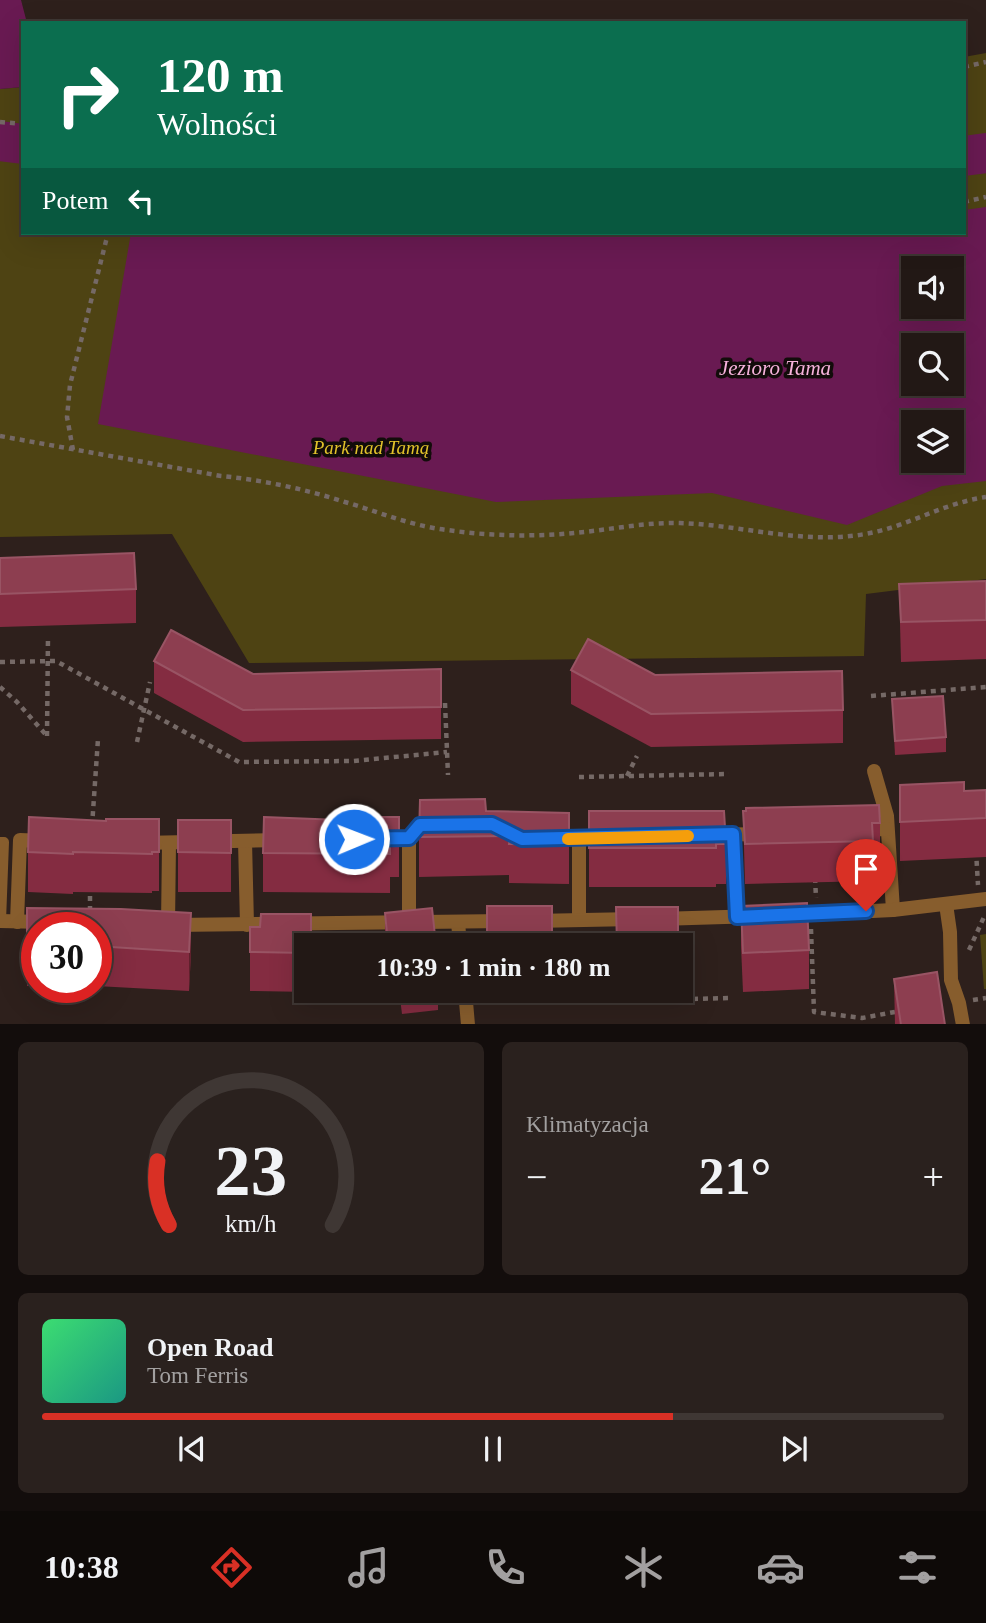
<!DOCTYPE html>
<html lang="pl">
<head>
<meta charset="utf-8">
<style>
  body { margin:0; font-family:"Times New Roman",serif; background:#2a211e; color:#f1f3f6; height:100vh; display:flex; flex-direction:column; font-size:26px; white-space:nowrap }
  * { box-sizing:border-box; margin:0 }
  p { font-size:23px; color:#a2a0a0 }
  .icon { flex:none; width:38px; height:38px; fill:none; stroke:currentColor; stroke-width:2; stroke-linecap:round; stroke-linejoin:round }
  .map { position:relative; height:1024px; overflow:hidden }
  .drawer { display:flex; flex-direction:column; gap:18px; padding:18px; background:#130d0c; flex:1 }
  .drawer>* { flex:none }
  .banner { position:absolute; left:21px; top:21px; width:945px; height:214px; border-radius:0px; box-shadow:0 7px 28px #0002,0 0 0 2px #3f3734; background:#0b6e4f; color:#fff; overflow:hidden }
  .controls { position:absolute; left:901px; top:256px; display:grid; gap:14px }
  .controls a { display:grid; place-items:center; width:63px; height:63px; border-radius:0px; background:#221815; box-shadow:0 7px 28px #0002,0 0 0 2px #3f3734; font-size:35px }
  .speed { position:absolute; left:21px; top:912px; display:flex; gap:14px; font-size:35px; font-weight:700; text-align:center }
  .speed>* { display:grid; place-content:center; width:91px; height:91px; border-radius:50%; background:#221815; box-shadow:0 7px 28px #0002,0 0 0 2px #3f3734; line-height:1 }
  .speed .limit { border:10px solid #d22; background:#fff; color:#111 }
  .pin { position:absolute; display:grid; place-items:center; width:60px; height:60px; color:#fff; margin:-72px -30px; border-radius:50% 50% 50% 0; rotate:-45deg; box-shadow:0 0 7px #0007 }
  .pin .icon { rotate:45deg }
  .me { position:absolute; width:77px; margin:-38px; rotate:89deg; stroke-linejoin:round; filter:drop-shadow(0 0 5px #0008) }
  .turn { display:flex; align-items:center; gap:24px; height:147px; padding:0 21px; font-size:32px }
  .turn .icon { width:91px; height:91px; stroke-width:2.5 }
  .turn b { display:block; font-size:49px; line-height:60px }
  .then { display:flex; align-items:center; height:66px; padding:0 21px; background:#0003; gap:14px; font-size:26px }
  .big { font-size:52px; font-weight:700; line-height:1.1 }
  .drawer .card { flex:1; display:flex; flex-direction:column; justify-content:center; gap:10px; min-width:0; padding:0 24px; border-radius:10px; background:#2a211e }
  .drawer .dial { align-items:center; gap:0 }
  .dial svg { height:182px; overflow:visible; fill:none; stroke:#3f3734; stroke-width:7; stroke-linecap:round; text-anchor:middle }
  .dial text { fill:#f1f3f6; stroke:none }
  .song { display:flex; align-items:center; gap:21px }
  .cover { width:84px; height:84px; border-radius:10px; background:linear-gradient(135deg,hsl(140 70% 55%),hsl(170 70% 35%)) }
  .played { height:7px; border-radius:4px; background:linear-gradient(90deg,#d93025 70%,#3f3734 70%) }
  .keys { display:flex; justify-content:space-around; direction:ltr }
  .heat { display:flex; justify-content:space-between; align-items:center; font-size:38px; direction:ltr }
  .drawer .tiles { flex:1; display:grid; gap:18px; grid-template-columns:1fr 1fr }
  .card:last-child { grid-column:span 2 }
  .trip { position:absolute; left:294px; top:933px; width:399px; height:70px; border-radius:0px; background:#221815; box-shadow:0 7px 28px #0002,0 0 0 2px #3f3734; font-weight:700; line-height:70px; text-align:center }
  .menu { display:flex; height:112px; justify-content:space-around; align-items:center; background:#0e0a08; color:#a2a0a0 }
  .menu .icon { width:49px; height:49px }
  .menu .active { color:#d93025 }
  .menu b { font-size:32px; color:#f1f3f6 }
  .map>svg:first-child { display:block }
  .green { fill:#4e4313; fill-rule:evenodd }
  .water { fill:#691a52; fill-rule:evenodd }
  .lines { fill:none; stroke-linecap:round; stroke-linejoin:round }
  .river { stroke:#691a52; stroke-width:40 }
  .path { stroke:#756966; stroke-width:4.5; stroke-dasharray:5 5; stroke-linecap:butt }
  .service { stroke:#875d2d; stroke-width:10 }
  .minor { stroke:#875d2d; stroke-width:14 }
  .wall { fill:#842c41 }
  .shaded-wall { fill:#5e202c }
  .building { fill:#8d3e50; stroke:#995464; stroke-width:2 }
  .route-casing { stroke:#114b97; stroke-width:18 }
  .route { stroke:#1a73e8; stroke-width:12 }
  .slow { stroke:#f59e0b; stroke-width:12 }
  .labels { text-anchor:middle; stroke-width:7; stroke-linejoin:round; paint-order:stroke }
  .park-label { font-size:19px; font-style:italic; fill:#e2c22b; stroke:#120c0a }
  .water-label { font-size:21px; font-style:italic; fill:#f6b2db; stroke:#120c0a }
</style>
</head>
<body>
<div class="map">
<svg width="986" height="1025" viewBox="0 0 986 1025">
  <rect width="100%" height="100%" fill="#2e201c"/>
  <g class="green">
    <path d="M986 53V579L866 594 864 656 249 663 172 534 0 537V89L23 87V233H964V57ZM914 268H952V306H914ZM914 345H952V383H914ZM914 422H952V460H914Z"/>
    <polygon points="986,934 986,989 984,989 980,935"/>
  </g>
  <g class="water">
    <polygon points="0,0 21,0 27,23 23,23 23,87 0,89"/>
    <path d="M986 207V481L942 486 847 525 712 493 496 502 98 424 131 233H964V210ZM914 268H952V306H914ZM914 345H952V383H914ZM914 422H952V460H914Z"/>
  </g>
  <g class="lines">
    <g class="river">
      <polyline points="0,141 23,144"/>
      <polyline points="964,156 986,153"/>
    </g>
    <g class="path">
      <polyline points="964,67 986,62"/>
      <polyline points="0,122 23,124"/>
      <polyline points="964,202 986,197"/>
      <path d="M0 436 221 476C262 480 305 489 345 502 379 512 412 526 447 530 489 536 532 537 574 533 609 530 645 522 680 523 742 525 803 545 865 534 907 527 943 503 986 497"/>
      <polyline points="73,450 67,417 70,385 108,233"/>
      <polyline points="0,662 56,661 239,762 353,761 447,752"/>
      <polyline points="0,687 17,702 47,736"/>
      <polyline points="871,696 986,687"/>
      <polyline points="445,703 448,775"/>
      <polyline points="47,736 48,636"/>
      <polyline points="137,742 150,682"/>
      <polyline points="627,776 637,756"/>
      <polyline points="579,777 729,774"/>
      <polyline points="92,826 98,739"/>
      <polyline points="976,851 978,885"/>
      <polyline points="815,878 816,898"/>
      <polyline points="90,911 90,887"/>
      <polyline points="811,929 814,1012 862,1018 900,1011"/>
      <polyline points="688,934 688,999 730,998"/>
      <polyline points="969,950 984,917"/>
      <polyline points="973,1000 986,998"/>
    </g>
    <polyline class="service" points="0,842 4,842 1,921"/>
    <g class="minor">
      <polyline points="874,771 887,816 893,910"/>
      <polyline points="861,830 887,829"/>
      <polyline points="733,834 737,917"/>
      <polyline points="707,835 760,834"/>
      <polyline points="380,838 409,838 420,825 435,825"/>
      <polyline points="409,838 409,922"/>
      <polyline points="553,839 606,838"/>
      <polyline points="579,839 579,920"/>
      <polyline points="245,841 247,925"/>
      <polyline points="142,843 280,840"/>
      <polyline points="946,904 950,932 951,980 959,1003 963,1025"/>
      <polyline points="789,915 893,910 986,899"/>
      <polyline points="659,919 758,916"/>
      <polyline points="0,921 44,922"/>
      <polyline points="533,921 635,919"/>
      <polyline points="17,922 20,840 45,841"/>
      <polyline points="458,922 460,945"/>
      <polyline points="168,925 169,844"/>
      <polyline points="173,925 506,921"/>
      <polyline points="465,990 468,1025"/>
    </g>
  </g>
  <g class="wall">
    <polygon points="0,558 136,589 136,623 0,627"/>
    <polygon points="986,581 986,659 901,662 899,584"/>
    <polygon points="154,661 253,674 441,669 441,739 243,742 154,693"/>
    <polygon points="571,670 655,675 843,710 843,743 651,747 571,704"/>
    <polygon points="892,699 946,737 946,752 895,755"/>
    <polygon points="900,785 964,791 986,790 986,857 900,861"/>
    <polygon points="486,811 569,813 569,884 509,883 509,875 419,877 419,837"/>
    <polygon points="589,811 726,844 726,884 716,884 716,887 589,887"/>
    <polygon points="743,811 880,823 880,862 873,863 873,881 745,884"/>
    <polygon points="399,817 399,877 390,877 390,893 263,892 263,853 340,820"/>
    <polygon points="159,819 159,891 152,891 152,893 73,892 73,894 28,892 28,852 106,821"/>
    <rect x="178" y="820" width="53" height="72"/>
    <polygon points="741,906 809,950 809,989 743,992 741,946"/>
    <polygon points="27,908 121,909 191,953 189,991 96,986 96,928 37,928 37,986 27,986"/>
    <polygon points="385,913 436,945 385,945"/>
    <polygon points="250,927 311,945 306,945 306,990 311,990 311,992 250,991"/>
    <polygon points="894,979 945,1025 895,1025"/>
    <polygon points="399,990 438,990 438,1010 402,1014"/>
    <polygon points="487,990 552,990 552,991 487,992"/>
  </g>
  <polygon class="shaded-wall" points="191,913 191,953 189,991 189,952"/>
  <g class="building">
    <polygon points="134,553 136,589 0,594 0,558"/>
    <polygon points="986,581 986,620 901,622 899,584"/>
    <polygon points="171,630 253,674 441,669 441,707 243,710 154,661"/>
    <polygon points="588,639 655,675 842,671 843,710 651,714 571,670"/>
    <polygon points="943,696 946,737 895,741 892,699"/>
    <polygon points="964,782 964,791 986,790 986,818 900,822 900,785"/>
    <polygon points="485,799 486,811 569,813 569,845 509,844 510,836 419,837 420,800"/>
    <polygon points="879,805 880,823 872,823 873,841 745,844 743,811 746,811 746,808"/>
    <polygon points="589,811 724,811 726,844 716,844 716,848 589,848"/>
    <polygon points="29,817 106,821 106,819 159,819 159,852 152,852 152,854 73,852 73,854 28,852"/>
    <polygon points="264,817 340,820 340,817 399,817 399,838 390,838 390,854 263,853"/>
    <polygon points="178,820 231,820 231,853 178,852"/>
    <polygon points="807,903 809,950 743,953 741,906"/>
    <rect x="487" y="906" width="65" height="39"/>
    <polygon points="616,907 678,907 678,944 617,945"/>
    <polygon points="27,908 121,909 191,913 189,952 96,946 96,928 37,928 37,947 27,947"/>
    <polygon points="432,908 436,945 399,945 398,933 387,933 385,913"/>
    <polygon points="261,914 311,914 311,945 306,945 306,953 250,952 250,927 260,927"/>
    <polygon points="937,972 945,1025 901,1025 894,979"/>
  </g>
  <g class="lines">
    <g class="route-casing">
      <polyline id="route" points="354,839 409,838 420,825 492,824 522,839 733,834 737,917 866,911"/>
    </g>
    <use href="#route" class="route"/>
    <polyline class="slow" points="568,839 688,836"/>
  </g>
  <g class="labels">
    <g class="park-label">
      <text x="371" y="454">Park nad Tamą</text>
    </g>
    <g class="water-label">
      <text x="775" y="375">Jezioro Tama</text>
    </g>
  </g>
</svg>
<div class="controls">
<a><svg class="icon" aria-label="sound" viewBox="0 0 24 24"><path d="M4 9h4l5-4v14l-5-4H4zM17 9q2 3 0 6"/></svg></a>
<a><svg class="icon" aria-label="search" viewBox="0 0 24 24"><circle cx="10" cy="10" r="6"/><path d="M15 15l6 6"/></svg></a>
<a><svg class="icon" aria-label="layers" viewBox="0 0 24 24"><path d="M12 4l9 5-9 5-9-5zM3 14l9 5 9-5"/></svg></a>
</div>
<div class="speed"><div class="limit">30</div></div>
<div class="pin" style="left:866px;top:911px;background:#d93025"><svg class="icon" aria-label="arrive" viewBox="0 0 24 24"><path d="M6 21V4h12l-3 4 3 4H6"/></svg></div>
<svg class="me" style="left:354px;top:839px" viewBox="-20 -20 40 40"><circle r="17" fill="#1a73e8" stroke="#fff" stroke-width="3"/><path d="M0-11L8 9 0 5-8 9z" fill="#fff"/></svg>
<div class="trip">10:39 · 1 min · 180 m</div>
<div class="banner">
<div class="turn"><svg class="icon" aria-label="right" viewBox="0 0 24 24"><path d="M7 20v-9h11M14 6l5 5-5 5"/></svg><div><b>120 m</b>Wolności</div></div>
<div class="then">Potem<svg class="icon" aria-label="left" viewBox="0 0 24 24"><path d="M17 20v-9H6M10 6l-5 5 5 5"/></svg></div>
</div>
</div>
<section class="drawer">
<div class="tiles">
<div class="card dial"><svg viewBox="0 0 100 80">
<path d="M14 69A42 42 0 1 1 86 69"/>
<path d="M14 69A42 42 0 0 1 9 41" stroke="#d93025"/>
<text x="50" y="56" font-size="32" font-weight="700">23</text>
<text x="50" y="72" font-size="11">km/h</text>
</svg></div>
<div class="card"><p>Klimatyzacja</p>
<div class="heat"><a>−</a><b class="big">21°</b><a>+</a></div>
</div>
<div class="card">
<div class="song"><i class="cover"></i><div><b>Open Road</b><p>Tom Ferris</p></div></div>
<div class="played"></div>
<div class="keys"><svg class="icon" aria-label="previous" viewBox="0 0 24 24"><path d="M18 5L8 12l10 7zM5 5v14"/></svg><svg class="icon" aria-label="pause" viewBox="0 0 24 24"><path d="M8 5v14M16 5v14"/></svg><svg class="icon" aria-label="next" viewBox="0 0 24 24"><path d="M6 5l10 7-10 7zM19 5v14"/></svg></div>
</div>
</div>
</section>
<nav class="menu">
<b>10:38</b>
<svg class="icon active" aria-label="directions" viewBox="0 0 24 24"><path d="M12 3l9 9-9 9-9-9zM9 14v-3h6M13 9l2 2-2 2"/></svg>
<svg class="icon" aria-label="music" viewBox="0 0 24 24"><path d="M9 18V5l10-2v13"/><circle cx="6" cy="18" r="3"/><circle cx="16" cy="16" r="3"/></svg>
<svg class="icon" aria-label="phone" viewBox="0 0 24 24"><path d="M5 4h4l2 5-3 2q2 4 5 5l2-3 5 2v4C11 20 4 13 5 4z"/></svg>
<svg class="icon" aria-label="climate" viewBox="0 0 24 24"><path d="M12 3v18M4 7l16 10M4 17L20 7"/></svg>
<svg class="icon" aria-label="car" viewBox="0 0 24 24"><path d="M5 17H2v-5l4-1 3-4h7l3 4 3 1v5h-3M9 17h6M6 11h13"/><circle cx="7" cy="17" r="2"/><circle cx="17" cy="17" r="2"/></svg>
<svg class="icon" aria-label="filters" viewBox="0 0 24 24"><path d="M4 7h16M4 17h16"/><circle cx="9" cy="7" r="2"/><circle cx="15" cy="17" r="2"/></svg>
</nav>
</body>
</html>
